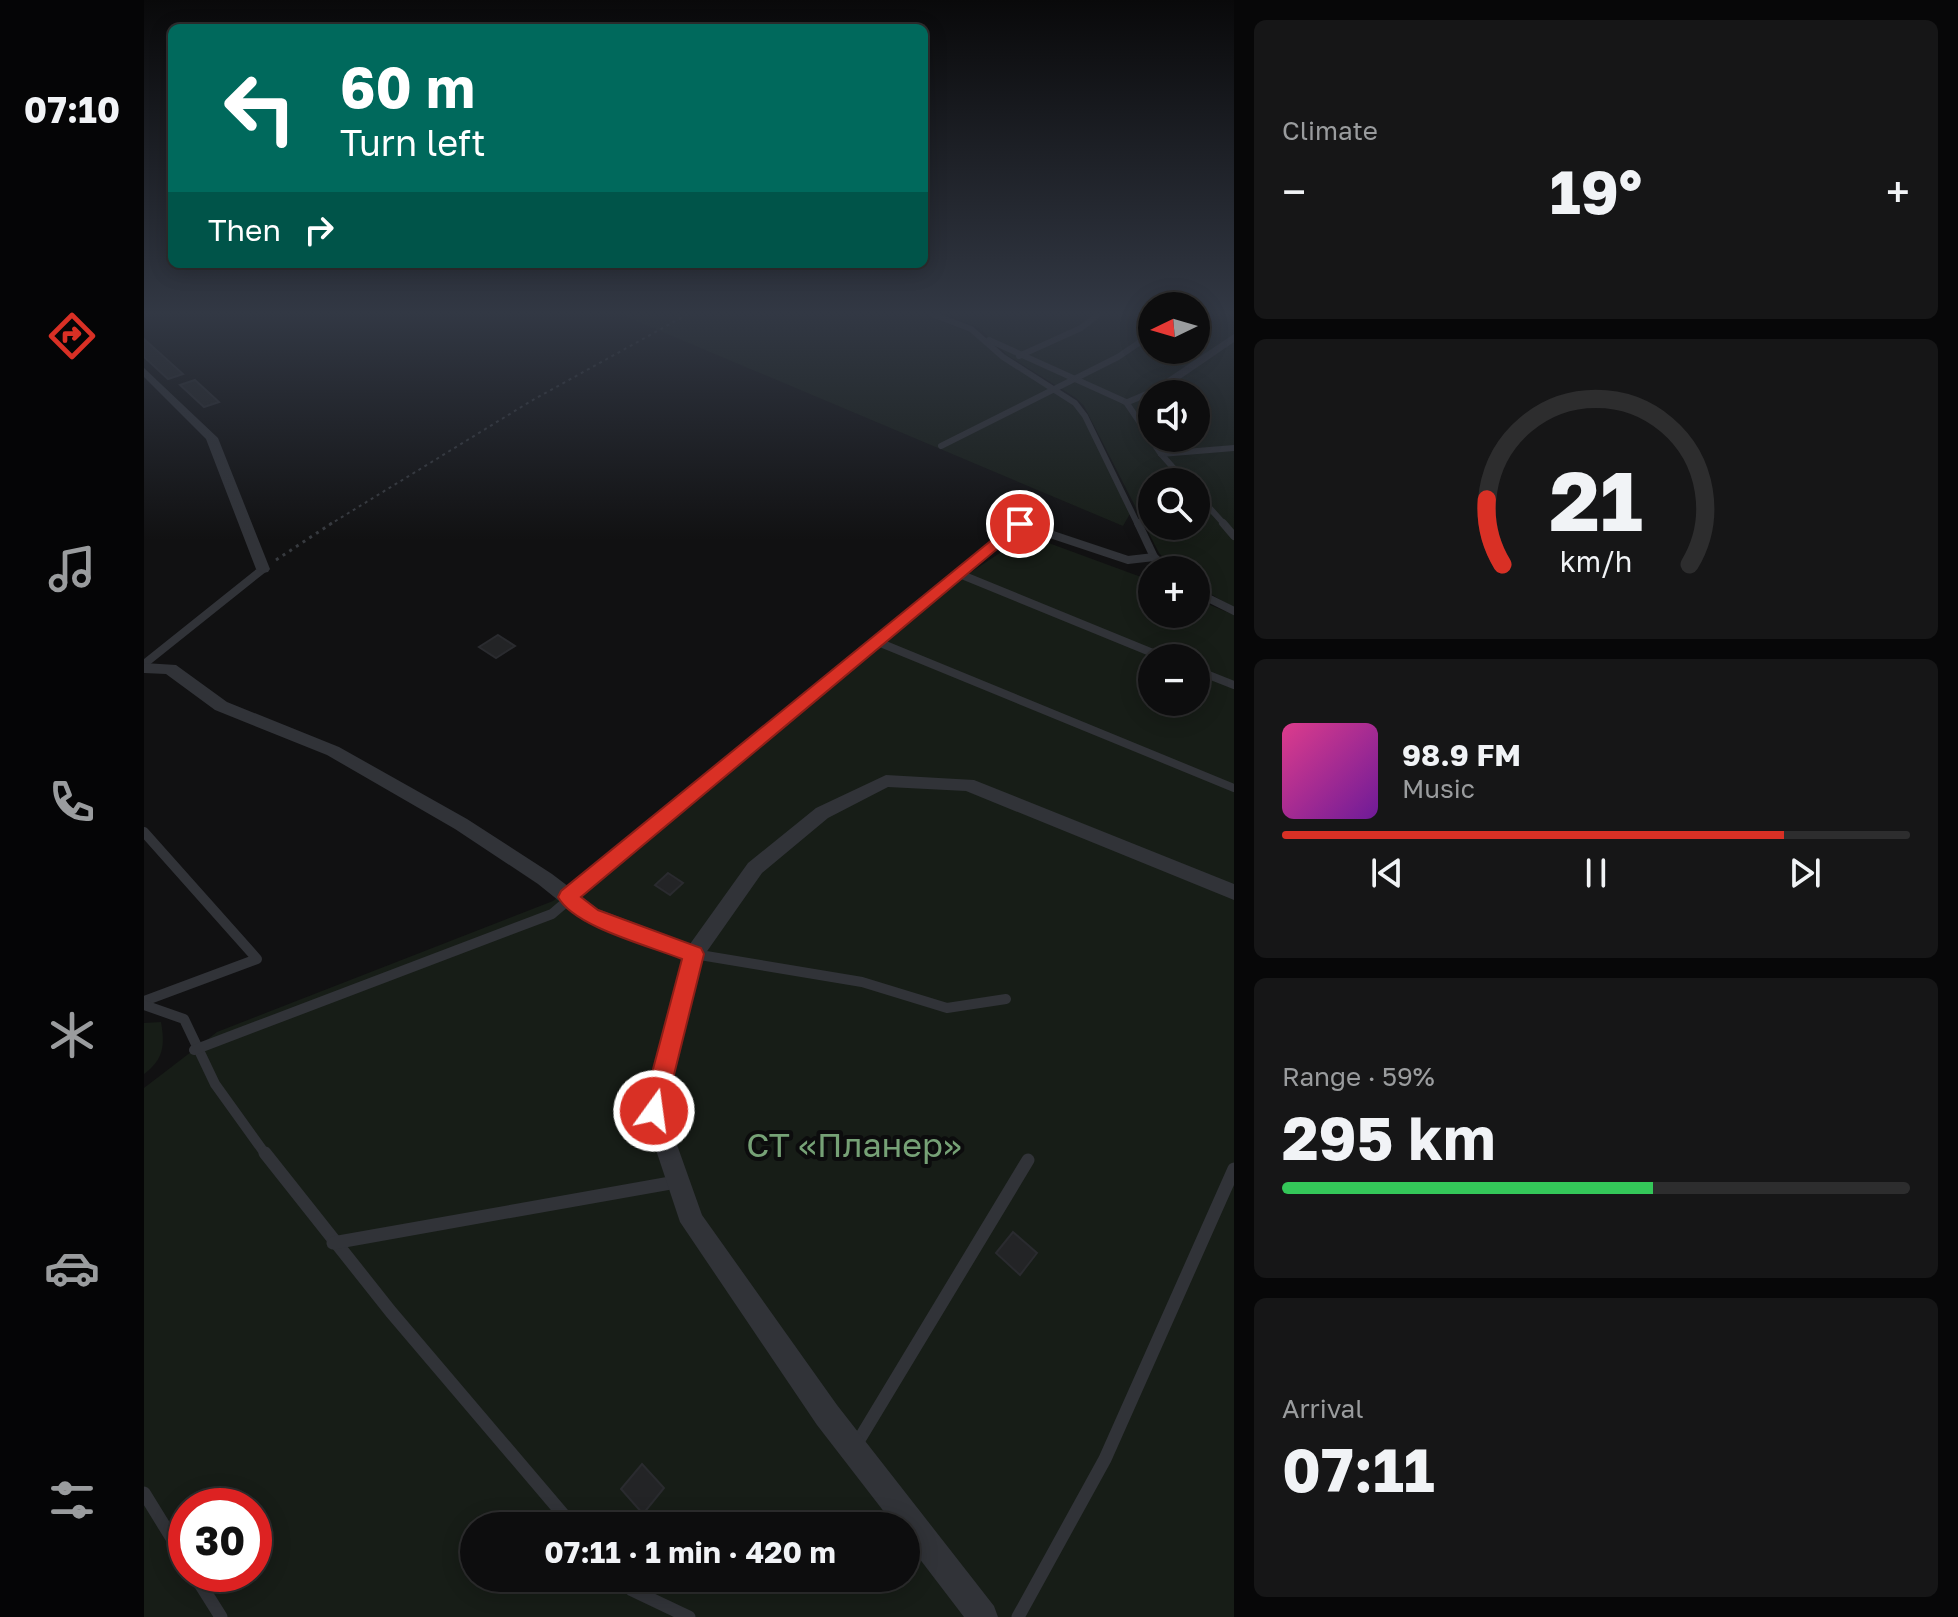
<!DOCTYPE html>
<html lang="en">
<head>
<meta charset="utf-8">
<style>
  body { margin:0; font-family:"Golos Text",sans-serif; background:#161617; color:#f1f3f6; height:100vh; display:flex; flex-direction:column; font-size:30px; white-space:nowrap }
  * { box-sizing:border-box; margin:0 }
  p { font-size:26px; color:#9a9c9e }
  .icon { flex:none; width:44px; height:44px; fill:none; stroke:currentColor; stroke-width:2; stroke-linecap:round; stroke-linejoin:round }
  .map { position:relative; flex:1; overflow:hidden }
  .drawer { display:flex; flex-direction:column; gap:20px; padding:20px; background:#070708; width:724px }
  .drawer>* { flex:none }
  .top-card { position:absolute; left:24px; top:24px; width:760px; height:244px; border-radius:12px; box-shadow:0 4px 20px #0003,0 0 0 2px #2d2d2e; background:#00695c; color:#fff; overflow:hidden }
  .needle { width:52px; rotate:265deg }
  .fabs { position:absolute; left:994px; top:292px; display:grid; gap:16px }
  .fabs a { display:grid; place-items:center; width:72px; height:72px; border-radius:50%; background:#0d0d0e; box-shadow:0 4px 20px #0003,0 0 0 2px #2d2d2e; font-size:40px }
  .speed { position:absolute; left:24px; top:1488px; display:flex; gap:16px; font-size:40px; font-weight:700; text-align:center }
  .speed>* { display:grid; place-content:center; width:104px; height:104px; border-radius:50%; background:#0d0d0e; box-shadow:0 4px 20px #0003,0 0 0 2px #2d2d2e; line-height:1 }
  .speed .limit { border:12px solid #d22; background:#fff; color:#111 }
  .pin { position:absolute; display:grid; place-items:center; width:68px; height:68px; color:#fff; margin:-34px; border:4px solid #fff; border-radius:50%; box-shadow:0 2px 8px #0007 }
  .me { position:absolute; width:88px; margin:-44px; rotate:14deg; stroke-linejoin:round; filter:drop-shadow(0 0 6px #0008) }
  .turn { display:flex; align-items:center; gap:28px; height:168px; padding:0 40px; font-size:36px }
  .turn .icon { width:104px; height:104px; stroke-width:2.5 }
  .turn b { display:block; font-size:56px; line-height:68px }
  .then { display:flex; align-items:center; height:76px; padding:0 40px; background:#0003; gap:16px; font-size:30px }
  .big { font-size:60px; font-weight:700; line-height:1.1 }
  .drawer .card { flex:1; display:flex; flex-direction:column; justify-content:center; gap:12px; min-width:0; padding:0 28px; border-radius:12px; background:#161617 }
  .drawer .dial { align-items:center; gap:0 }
  .dial svg { height:208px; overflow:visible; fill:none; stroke:#2d2d2e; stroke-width:7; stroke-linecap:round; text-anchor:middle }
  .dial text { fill:#f1f3f6; stroke:none }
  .song { display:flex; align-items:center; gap:24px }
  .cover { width:96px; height:96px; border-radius:12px; background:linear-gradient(135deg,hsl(330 70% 55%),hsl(280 70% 35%)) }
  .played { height:8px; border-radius:4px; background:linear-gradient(90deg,#d93025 80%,#2d2d2e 80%) }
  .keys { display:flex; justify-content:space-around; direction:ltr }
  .heat { display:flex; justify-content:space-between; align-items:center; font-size:44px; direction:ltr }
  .charge { height:12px; border-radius:6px; background:linear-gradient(90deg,#34c759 59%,#2d2d2e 0) }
  .trip { position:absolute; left:316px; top:1512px; width:460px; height:80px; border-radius:40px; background:#0d0d0e; box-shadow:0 4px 20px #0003,0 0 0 2px #2d2d2e; font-weight:700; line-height:80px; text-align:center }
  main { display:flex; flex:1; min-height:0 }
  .dock { display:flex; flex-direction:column; width:144px; justify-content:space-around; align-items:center; background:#050506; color:#9a9c9e }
  .dock .icon { width:56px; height:56px }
  .dock .current { color:#d93025 }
  .dock b { font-size:36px; color:#f1f3f6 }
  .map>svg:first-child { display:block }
  .green { fill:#171d17; fill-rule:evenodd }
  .building { fill:#232426; stroke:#2a2b2f; stroke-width:2 }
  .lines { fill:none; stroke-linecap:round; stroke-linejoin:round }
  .path-far1 { stroke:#373a3f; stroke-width:2; stroke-dasharray:3 4; stroke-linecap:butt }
  .path { stroke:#373a3f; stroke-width:3; stroke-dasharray:3 5; stroke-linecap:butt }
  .lane-far3 { stroke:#313338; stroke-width:6 }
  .lane-far2 { stroke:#313338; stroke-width:8 }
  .lane-far1 { stroke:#313338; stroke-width:10 }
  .lane { stroke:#313338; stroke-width:13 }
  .street { fill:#313338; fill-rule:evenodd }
  .route { fill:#d93025; stroke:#8d1f18; stroke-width:2 }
  .labels { text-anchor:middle; stroke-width:8; stroke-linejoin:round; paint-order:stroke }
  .near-park-label { font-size:34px; fill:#76a176; stroke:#0c0c0d }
</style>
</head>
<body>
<main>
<nav class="dock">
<b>07:10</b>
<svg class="icon current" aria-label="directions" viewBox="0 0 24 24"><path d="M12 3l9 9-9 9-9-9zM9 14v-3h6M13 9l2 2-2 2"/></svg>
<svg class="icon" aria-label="music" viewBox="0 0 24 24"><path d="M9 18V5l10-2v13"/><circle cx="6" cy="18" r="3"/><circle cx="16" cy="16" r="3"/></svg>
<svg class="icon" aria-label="phone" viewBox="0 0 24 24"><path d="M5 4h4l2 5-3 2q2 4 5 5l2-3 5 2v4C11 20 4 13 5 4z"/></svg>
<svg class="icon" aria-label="climate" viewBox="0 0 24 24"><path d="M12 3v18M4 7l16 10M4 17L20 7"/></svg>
<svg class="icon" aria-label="car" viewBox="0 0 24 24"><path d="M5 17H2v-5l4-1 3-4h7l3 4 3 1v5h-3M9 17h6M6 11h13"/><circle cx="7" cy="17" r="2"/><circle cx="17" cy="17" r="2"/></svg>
<svg class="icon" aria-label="filters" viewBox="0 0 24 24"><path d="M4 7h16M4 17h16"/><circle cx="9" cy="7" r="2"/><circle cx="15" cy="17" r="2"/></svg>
</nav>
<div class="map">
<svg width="1090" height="1617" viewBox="0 0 1090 1617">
  <rect width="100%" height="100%" fill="#111112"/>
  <g class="green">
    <polygon points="476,314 779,314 825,332 934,407 987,512 979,526"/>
    <path d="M800 314H1008V350H1052V314H1090V608L1052 585V570H1031L1015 553 940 406 932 398 863 355 835 328ZM1008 394H1052V438H1008ZM1008 482H1052V526H1008Z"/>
    <path d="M883 535 1008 581V614H1052V599L1090 615V1617H0V1088L73 1032 409 901 721 642ZM1008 658H1052V702H1008ZM42 1506H110V1574H42ZM330 1526H762V1578H330Z"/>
    <path d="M17 1022C21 1045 20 1059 0 1074V1023Z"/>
  </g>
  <g class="building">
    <polygon points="0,339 39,374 24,379 0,357"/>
    <polygon points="51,380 75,402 60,407 36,385"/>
    <polygon points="354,635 371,646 352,658 335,647"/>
    <polygon points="524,873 539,883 526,895 511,885"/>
    <polygon points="869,1232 893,1253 876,1275 852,1253"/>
    <polygon points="498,1464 520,1488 499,1514 477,1489"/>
  </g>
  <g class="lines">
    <polyline class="path-far1" points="185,525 387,401 544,314"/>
    <polyline class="path" points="132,560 188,523"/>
    <g class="lane-far3">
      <polyline points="788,314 827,329 859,357 931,403 941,416 994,525"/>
      <polyline points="845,340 982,402 1017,454 1042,482"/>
      <polyline points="875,356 937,328 955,314"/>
      <polyline points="797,446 974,357 1008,334"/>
      <polyline points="1017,454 1090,448"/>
      <polyline points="1052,493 1081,525"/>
      <polyline points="874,525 880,525"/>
    </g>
    <g class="lane-far2">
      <polyline points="994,523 1010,557 1024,570"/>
      <polyline points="1079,523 1090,536"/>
      <polyline points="813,573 1021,658"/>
      <polyline points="1052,592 1090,611"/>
      <polyline points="734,642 1090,788"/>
      <polyline points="0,664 119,569"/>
      <polyline points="1052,670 1090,685"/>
      <polyline points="543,799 876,524 984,560 1010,557"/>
    </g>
    <g class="lane-far1">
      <polyline points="0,832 113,959 0,1001"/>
      <polyline points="550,954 718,982 803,1008 862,999"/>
      <polyline points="0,1005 40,1019 71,1084 122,1155"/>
      <polyline points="50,1050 408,914 545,797"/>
    </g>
    <g class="lane">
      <polyline points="121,1153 247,1312 429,1526"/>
      <polyline points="189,1243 532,1182"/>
      <polyline points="712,1445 884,1160"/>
      <polyline points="0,1493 42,1561"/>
      <polyline points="50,1574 77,1617"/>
      <polyline points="473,1578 488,1590 545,1617"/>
      <polyline points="874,1617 961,1459 1090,1169"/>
    </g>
    <g class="street">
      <polygon points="1090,334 1090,342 1017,392 982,406 976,402 1009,388"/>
      <polygon points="0,368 74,438 126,569 124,572 119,573 112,569 62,439 0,377"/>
      <polygon points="0,663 32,665 83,702 195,747 323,819 408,874 454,909 546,944 604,863 672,808 742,775 830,780 1090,884 1090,900 822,791 744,787 684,818 618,873 559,957 521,1111 558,1215 693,1405 850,1606 854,1617 820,1617 762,1541 762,1526 751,1526 673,1425 536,1222 499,1111 539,958 440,921 394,884 311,829 183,755 71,710 22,674 0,673"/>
    </g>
  </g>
  <linearGradient id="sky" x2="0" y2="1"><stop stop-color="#09090a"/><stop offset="0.58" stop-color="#323844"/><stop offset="1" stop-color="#323844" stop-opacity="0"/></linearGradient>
  <rect width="1090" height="540" fill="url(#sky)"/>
  <path class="route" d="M871 521 883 524 437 897 454 910 557 948 560 954 521 1111 518 1119 510 1122 502 1119 498 1111 538 959C506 946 430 927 414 897L417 891Z"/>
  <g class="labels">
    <g class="near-park-label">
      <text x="710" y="1157">СТ «Планер»</text>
    </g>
  </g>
</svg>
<div class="fabs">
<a><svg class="needle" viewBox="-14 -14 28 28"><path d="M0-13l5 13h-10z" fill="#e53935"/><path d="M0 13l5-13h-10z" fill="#9a9c9e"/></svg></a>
<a><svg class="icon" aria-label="sound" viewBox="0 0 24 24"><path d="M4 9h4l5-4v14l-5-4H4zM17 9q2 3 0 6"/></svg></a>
<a><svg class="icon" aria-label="search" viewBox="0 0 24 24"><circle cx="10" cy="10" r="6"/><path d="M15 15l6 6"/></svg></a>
<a>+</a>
<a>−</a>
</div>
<div class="speed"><div class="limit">30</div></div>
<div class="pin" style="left:876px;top:524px;background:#d93025"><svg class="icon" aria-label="arrive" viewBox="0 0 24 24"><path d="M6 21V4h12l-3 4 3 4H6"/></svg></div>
<svg class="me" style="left:510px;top:1111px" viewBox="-20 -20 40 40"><circle r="17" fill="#d93025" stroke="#fff" stroke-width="3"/><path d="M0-11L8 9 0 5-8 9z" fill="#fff"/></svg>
<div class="trip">07:11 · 1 min · 420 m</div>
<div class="top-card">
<div class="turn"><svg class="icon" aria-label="left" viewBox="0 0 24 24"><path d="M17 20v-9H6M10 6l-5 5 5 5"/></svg><div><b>60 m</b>Turn left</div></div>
<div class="then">Then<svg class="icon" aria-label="right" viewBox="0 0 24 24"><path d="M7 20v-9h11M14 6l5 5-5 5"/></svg></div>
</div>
</div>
<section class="drawer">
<div class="card"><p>Climate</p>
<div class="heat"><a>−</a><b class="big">19°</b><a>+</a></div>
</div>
<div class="card dial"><svg viewBox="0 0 100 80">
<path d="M14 69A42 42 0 1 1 86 69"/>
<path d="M14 69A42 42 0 0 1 8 44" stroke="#d93025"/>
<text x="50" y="56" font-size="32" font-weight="700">21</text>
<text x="50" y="72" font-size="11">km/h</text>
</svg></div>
<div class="card">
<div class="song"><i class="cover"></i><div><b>98.9 FM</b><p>Music</p></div></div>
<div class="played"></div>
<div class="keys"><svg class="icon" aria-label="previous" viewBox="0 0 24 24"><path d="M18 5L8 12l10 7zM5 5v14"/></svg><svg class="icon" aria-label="pause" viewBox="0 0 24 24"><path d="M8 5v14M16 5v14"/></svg><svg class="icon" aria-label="next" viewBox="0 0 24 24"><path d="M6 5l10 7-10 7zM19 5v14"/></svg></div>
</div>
<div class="card"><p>Range · 59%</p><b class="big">295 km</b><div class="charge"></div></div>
<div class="card"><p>Arrival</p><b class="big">07:11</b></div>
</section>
</main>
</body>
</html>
